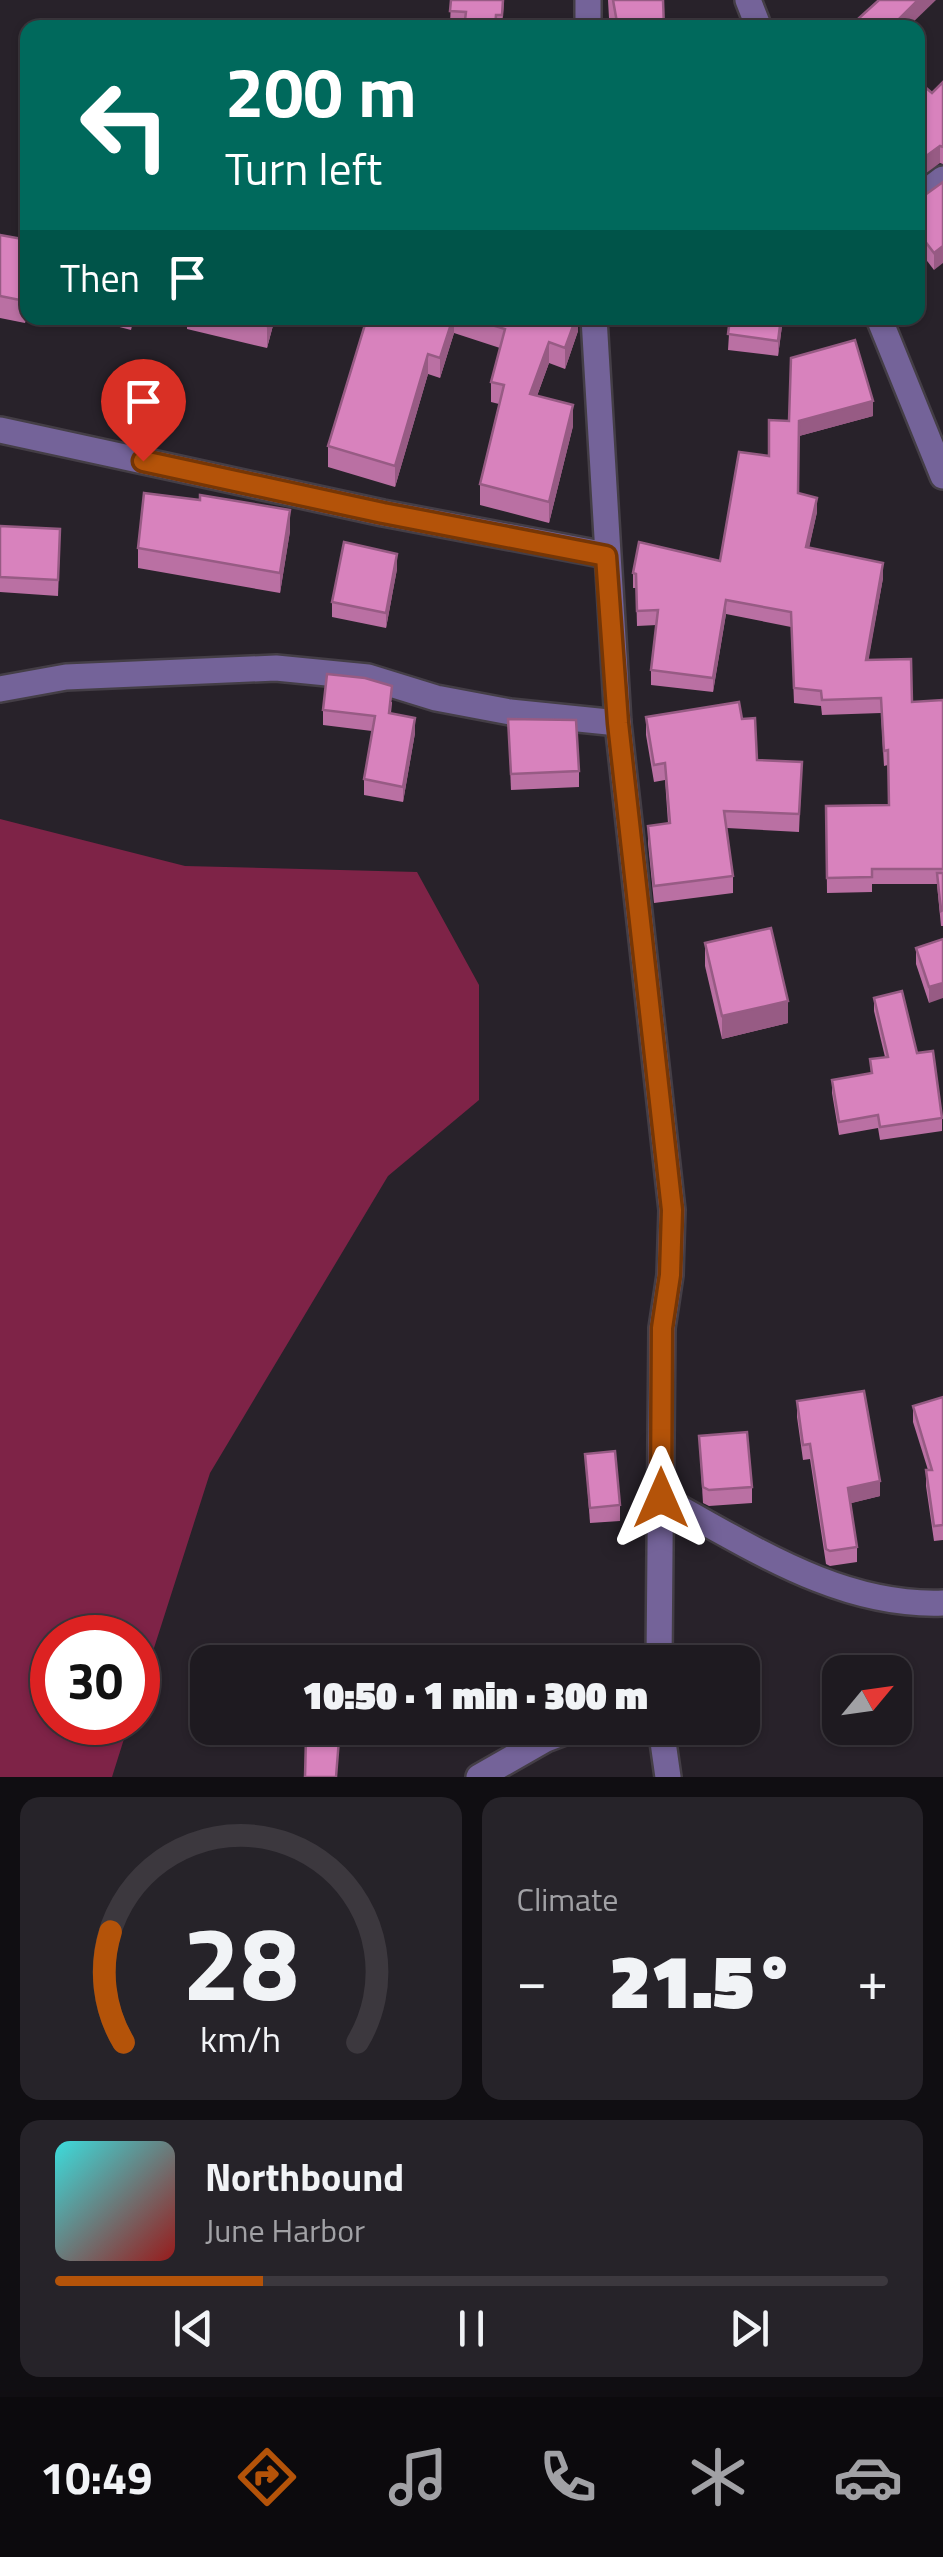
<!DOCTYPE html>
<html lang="en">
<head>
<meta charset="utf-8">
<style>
  body { margin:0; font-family:"Titillium Web",sans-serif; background:#262329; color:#f1f3f6; height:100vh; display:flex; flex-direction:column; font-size:38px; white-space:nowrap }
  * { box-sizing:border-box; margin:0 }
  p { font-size:32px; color:#a1a1a5 }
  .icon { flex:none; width:55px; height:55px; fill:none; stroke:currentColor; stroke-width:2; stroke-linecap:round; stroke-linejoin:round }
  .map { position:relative; height:1777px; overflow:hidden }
  .sheet { display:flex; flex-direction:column; gap:20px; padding:20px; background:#100e12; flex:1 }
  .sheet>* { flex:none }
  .banner { position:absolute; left:20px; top:20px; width:905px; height:305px; border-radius:20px; box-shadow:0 2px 8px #0004,0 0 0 2px #3c383e; background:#00695c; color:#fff; overflow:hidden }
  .needle { width:65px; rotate:61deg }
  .fabs { position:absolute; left:822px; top:1655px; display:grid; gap:20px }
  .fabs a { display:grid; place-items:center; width:90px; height:90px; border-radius:20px; background:#1e1a20; box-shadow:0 2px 8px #0004,0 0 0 2px #3c383e; font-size:50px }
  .speed { position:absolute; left:30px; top:1615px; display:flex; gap:20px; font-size:50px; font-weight:700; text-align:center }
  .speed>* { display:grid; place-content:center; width:130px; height:130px; border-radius:50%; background:#1e1a20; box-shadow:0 2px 8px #0004,0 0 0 2px #3c383e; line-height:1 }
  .speed .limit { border:15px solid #d22; background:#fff; color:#111 }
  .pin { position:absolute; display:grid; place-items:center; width:85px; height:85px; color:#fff; margin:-102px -42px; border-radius:50% 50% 50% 0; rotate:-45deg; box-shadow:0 0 10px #0007 }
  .pin .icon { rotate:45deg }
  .me { position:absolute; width:110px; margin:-55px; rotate:0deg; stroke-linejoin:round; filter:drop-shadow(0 0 8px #0008) }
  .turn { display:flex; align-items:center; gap:35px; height:210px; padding:0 40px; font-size:45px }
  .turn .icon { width:130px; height:130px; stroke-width:2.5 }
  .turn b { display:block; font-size:70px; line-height:85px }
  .then { display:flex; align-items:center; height:95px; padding:0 40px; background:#0003; gap:20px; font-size:38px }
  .big { font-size:75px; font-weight:800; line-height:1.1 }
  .sheet .tile { flex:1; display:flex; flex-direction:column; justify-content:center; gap:15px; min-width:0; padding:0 35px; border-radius:20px; background:#262329 }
  .sheet .dial { align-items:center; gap:0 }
  .dial svg { height:260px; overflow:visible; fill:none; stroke:#3c383e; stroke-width:7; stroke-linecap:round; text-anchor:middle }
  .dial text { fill:#f1f3f6; stroke:none }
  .song { display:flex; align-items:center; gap:30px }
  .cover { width:120px; height:120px; border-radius:15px; background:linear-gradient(135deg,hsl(180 70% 55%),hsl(0 70% 35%)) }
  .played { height:10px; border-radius:5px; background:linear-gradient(90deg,#b45309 25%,#3c383e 25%) }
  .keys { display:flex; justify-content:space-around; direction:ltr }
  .heat { display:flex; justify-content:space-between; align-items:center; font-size:55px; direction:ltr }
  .sheet .tiles { flex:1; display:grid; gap:20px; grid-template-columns:1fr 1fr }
  .tile:last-child { grid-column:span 2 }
  .trip { position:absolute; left:190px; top:1645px; width:570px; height:100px; border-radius:20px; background:#1e1a20; box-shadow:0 2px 8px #0004,0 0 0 2px #3c383e; font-weight:800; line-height:100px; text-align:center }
  .dock { display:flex; height:160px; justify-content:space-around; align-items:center; background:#0c0a0d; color:#a1a1a5 }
  .dock .icon { width:70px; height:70px }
  .dock .current { color:#b45309 }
  .dock b { font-size:45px; color:#f1f3f6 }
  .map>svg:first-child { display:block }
  .forest { fill:#7e2347 }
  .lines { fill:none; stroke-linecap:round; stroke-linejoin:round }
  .minor-casing { stroke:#443e46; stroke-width:30 }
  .minor { stroke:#746399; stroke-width:25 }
  .wall { fill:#ba70a3 }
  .shaded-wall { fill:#975b84 }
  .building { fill:#d882bd; stroke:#975b84; stroke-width:2.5 }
  .route-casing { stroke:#753606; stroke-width:25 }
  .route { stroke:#b45309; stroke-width:18 }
</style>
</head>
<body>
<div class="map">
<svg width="943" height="1777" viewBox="0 0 943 1777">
  <rect width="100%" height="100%" fill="#28222a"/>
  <polygon class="forest" points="0,819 185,866 417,872 479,985 479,1100 388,1176 210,1473 138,1698 138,1638 52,1638 52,1722 129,1723 112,1777 0,1777"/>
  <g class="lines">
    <g class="minor-casing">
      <g id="minor">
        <polyline points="588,0 588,28"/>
        <polyline points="748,0 759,28"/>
        <polyline points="918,198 943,179"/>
        <polyline points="594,318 618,723 672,1210 670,1275 662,1328 659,1662"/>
        <polyline points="879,318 943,476"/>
        <polyline points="0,430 383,513 606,555"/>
        <polyline points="0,689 66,677 276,668 368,677 436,698 510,712 618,723"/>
        <path d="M661 1498C750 1546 839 1607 943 1603"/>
        <polyline points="661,1728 668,1777"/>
        <polyline points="479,1777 546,1739 575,1728"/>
      </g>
    </g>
    <use href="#minor" class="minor"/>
  </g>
  <g class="wall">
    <polygon points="451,0 504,0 502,28 464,28 450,25"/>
    <polygon points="608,0 663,0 664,28 614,28 612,18 609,18"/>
    <polygon points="943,82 943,164 940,163 932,93"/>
    <polygon points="943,182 934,270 918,249 918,200"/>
    <polygon points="0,235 28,240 28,309 25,323 0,318"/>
    <polygon points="85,318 134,318 131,330"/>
    <polygon points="187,318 275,318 267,348 187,329"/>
    <polygon points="367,318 578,318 578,331 565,369 549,363 537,396 573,426 549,523 480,505 480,484 499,404 491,402 491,382 500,348 454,333 440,378 428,374 395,487 328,467 328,446"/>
    <polygon points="730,318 783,318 778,356 728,350"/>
    <polygon points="873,416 799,436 798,493 817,512 809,547 883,578 868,660 912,702 943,700 943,926 941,926 937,884 872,884 872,892 827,893 826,806 888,805 888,765 884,766 881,713 822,715 821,706 794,703 791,627 726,614 713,692 651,685 651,670 657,625 637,626 636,588 633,588 633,573 720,561 769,456 789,421"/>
    <polygon points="0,526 60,544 58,596 0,592"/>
    <polygon points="290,531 280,593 138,568 138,548"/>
    <polygon points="397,569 386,628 332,617 332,602"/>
    <polygon points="392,702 391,713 415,733 403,802 364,795 364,779 372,731 323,725 323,710"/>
    <polygon points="646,717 742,719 757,760 802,762 799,832 727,828 733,876 733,893 654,903 648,843 648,826 668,823 665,780 654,782 646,735"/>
    <polygon points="508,719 579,771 579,787 511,790"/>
    <polygon points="943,939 929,1003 916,964 916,948"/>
    <polygon points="705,943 788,1023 722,1039 705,966"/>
    <polygon points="874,998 917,1053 942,1118 942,1131 880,1140 878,1128 839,1135 832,1093 832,1080 871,1073 870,1059 885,1057 874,1011"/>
    <polygon points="943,1397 943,1540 934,1541 926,1486 926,1470 928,1470 913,1422 913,1406"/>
    <polygon points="797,1401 880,1496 851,1503 857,1547 857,1562 830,1566 826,1564 810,1459 803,1460 797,1417"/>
    <polygon points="699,1436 752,1487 752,1503 709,1506 703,1503"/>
    <polygon points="585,1454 620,1505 620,1521 590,1523"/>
  </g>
  <g class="shaded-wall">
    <polygon points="918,0 936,0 907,28 890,28"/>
    <polygon points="940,146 940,163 918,179 918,162"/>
    <polygon points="943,246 943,263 934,270 934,253"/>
    <polygon points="28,287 28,309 25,323 25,301"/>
    <polygon points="269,318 275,318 267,348 267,326"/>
    <polygon points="453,318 454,318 454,333 440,378 440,358"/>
    <polygon points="576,318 578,318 578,331 565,369 565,348"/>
    <polygon points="781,318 783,318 778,356 778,341"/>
    <polygon points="549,342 549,363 530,415 530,394"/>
    <polygon points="428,354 428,374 395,487 395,466"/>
    <polygon points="873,401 873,416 799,436 799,421"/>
    <polygon points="573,405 573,426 549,523 549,502"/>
    <polygon points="817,498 817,512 806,562 806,547"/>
    <polygon points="290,510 290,531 280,593 280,573"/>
    <polygon points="397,554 397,569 386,628 386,613"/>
    <polygon points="883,563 883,578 866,675 866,660"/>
    <polygon points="726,600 726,614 713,692 713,678"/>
    <polygon points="415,718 415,733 403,802 403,787"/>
    <polygon points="943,983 943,998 929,1003 929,987"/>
    <polygon points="788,1001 788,1023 722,1039 722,1016"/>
    <polygon points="880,1481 880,1496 848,1504 848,1488"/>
  </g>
  <g class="building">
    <polygon points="451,0 503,0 502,15 496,15 495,28 464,28 466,12 450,11"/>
    <polygon points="613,0 663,0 664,28 618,28"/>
    <polygon points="879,0 918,0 890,28 848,28"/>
    <polygon points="918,81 932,93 943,82 943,147 940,146 918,162"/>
    <polygon points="943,182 943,246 934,253 918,232 918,200"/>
    <polygon points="0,235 28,240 28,287 25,301 0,296"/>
    <polygon points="233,318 269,318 267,326"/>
    <polygon points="367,318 453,318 440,358 428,354 395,466 328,446"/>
    <polygon points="469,318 576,318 565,348 549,342 530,394 573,405 549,502 480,484 504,385 491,382 505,329"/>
    <polygon points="730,318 781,318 778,341 728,334"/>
    <polygon points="855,340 873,401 799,421 798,493 817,498 806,547 883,563 866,660 911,659 912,702 943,700 943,869 872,869 872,877 827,878 826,806 889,805 888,750 884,751 881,698 822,700 821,691 794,688 791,612 726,600 713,678 651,670 658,610 637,611 636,574 633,573 639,542 720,561 739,452 769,456 769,420 789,421 791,358"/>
    <polygon points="144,493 200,500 200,495 290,510 280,573 138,548"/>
    <polygon points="0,526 60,529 58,580 0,577"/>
    <polygon points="344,542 397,554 386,613 332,602"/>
    <polygon points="327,674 365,678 392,686 389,713 415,718 403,787 364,779 375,716 323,710"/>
    <polygon points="739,702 742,719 755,718 757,760 802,762 799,814 724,811 733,876 654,886 648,826 670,823 665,763 654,765 646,717"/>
    <polygon points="508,719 576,720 579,771 511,774"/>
    <polygon points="937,873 943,873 943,910 941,911"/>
    <polygon points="771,928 788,1001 722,1016 705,943"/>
    <polygon points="943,939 943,983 929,987 916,948"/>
    <polygon points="902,991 917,1053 933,1051 942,1118 880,1127 878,1115 839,1122 832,1080 872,1073 870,1059 888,1057 874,998"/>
    <polygon points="864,1391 880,1481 848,1488 857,1547 830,1551 826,1549 810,1444 803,1445 797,1401"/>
    <polygon points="943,1397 943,1525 934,1526 926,1470 932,1470 913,1406"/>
    <polygon points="747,1432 752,1487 709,1490 703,1487 699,1436"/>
    <polygon points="615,1451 620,1505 590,1508 585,1454"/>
    <polygon points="306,1738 339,1739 336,1777 305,1777"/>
  </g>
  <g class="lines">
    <g class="route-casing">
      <polyline id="route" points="143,461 383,513 606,556 618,723 672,1210 670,1275 662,1328 661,1498"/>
    </g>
    <use href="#route" class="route"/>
  </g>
</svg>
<div class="fabs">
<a><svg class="needle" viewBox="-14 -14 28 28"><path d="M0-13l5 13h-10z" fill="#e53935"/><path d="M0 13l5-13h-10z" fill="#a1a1a5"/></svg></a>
</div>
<div class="speed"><div class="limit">30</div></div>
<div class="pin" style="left:143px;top:461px;background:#d93025"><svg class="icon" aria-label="arrive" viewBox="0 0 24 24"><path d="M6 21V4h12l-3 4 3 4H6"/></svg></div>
<svg class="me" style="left:661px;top:1498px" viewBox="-20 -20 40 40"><path d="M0-17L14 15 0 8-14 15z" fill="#b45309" stroke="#fff" stroke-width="4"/></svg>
<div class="trip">10:50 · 1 min · 300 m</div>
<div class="banner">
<div class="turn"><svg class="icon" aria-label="left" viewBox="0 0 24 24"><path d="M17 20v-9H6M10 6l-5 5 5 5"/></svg><div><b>200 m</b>Turn left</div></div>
<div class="then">Then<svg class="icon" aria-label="arrive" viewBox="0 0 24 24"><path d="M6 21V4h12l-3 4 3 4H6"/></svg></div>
</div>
</div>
<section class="sheet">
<div class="tiles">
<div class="tile dial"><svg viewBox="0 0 100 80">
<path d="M14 69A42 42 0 1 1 86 69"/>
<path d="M14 69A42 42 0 0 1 10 35" stroke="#b45309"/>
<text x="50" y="56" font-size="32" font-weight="700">28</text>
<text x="50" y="72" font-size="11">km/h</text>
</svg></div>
<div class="tile"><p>Climate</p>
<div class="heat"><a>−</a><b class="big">21.5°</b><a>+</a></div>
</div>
<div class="tile">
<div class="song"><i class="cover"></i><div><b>Northbound</b><p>June Harbor</p></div></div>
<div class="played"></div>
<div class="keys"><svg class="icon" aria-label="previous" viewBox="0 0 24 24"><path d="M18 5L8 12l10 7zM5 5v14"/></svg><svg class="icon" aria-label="pause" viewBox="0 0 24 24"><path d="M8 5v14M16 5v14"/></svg><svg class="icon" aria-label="next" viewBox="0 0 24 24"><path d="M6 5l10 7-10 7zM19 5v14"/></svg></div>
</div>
</div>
</section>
<nav class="dock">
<b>10:49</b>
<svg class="icon current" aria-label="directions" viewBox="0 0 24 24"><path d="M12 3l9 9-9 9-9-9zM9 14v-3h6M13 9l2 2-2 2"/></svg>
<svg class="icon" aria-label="music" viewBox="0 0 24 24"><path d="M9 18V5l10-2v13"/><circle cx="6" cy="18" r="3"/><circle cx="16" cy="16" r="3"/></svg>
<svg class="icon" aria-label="phone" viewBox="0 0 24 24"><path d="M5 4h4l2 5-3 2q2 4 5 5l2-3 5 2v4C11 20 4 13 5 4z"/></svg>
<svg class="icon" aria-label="climate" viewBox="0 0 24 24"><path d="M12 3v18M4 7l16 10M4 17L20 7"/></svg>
<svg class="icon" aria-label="car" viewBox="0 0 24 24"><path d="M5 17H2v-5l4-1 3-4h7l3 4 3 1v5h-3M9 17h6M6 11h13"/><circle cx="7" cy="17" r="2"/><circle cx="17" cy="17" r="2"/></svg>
</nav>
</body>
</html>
